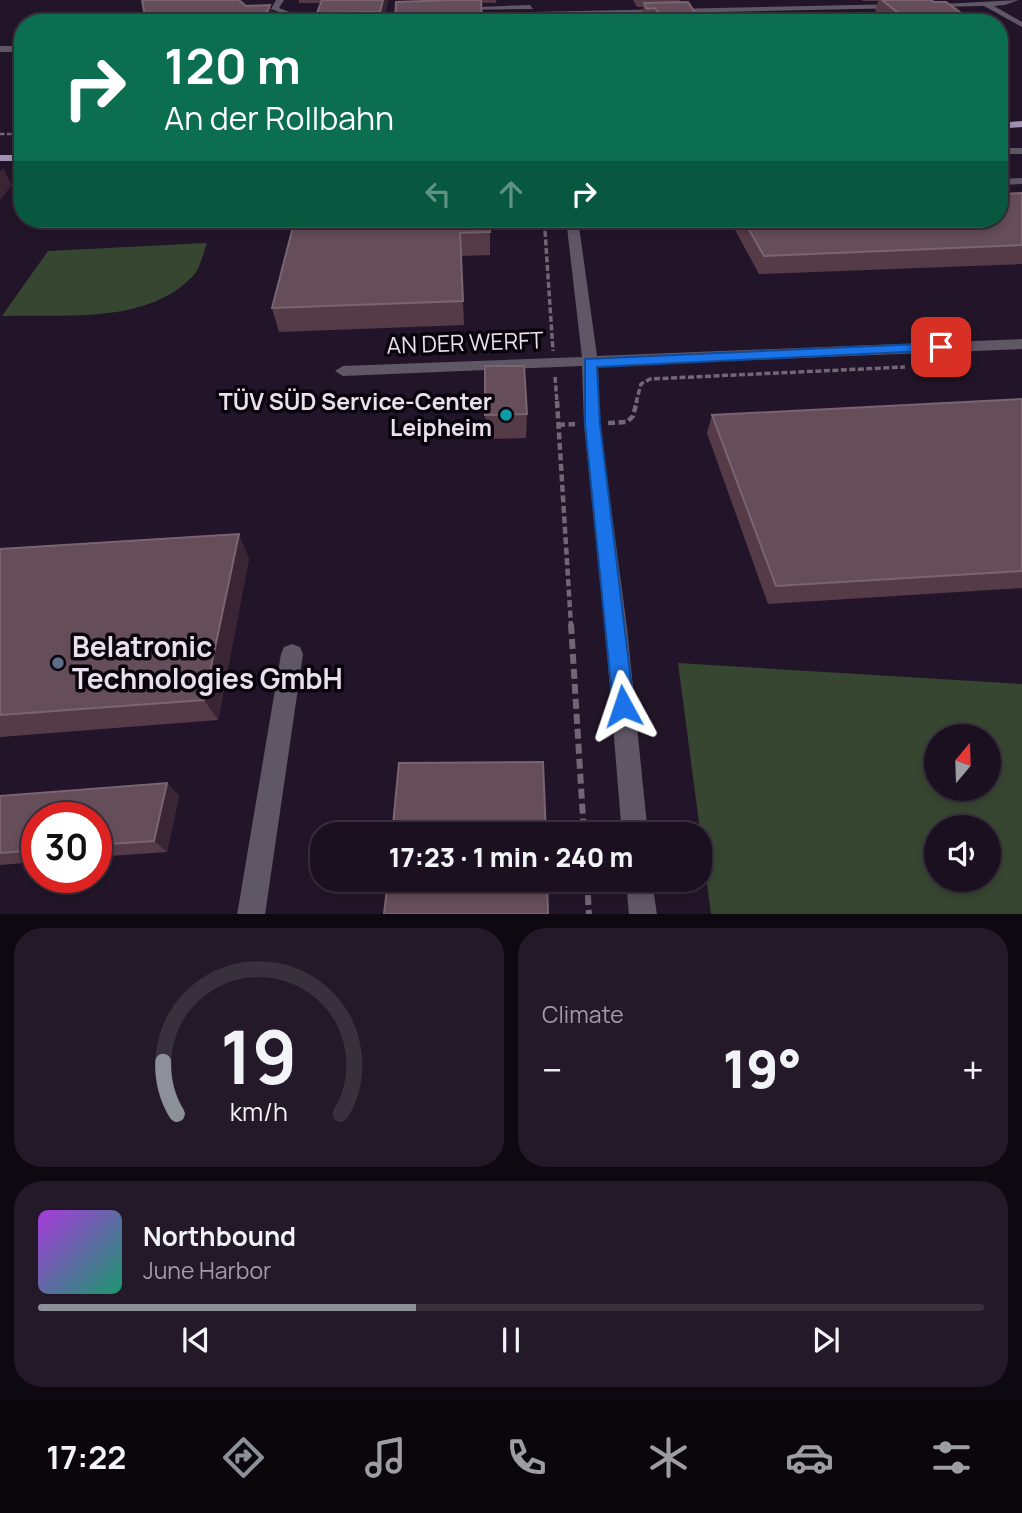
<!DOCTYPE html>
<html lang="en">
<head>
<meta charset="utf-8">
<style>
  body { margin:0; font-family:Manrope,sans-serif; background:#231928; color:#f1f3f6; height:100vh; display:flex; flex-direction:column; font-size:26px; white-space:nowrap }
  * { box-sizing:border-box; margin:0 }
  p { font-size:23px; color:#9f9da4 }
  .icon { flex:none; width:38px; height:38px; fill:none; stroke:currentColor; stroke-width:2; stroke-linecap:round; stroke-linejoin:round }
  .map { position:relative; height:914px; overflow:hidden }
  .sheet { display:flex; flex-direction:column; gap:14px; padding:14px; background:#0e0911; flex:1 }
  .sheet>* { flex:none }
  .guide { position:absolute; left:14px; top:14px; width:994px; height:214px; border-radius:28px; box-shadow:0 4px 10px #0003,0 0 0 2px #38303d; background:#0b6e4f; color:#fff; overflow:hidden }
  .needle { width:46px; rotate:19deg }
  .controls { position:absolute; left:924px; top:724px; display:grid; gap:14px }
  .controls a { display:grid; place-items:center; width:77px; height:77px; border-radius:50%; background:#1a101f; box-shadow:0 4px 10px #0003,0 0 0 2px #38303d; font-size:35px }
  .speed { position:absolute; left:21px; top:802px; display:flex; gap:14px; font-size:35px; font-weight:700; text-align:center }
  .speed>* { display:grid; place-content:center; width:91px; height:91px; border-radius:50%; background:#1a101f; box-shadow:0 4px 10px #0003,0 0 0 2px #38303d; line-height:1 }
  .speed .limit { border:10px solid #d22; background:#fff; color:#111 }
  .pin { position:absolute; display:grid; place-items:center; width:60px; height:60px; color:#fff; margin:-30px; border-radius:14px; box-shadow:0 4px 10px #0006 }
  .me { position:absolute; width:77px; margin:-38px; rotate:355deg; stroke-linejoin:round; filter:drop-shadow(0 0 5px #0008) }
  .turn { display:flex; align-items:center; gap:24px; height:147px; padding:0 35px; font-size:32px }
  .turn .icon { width:91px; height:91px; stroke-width:2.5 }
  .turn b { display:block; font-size:49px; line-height:60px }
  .lanes { display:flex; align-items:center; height:66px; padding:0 35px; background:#0003; justify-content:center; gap:35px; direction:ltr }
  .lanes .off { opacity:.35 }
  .big { font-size:52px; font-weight:800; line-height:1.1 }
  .sheet .card { flex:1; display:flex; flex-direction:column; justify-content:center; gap:10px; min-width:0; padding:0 24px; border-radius:28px; background:#231928 }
  .sheet .dial { align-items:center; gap:0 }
  .dial svg { height:182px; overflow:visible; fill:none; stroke:#38303d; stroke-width:7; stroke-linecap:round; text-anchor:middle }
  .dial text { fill:#f1f3f6; stroke:none }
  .song { display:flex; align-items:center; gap:21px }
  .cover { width:84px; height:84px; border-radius:10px; background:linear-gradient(135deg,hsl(280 70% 55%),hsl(160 70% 35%)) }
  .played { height:7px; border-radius:4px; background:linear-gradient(90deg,#8c9099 40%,#38303d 40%) }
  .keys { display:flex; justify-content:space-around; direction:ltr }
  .heat { display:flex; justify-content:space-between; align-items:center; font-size:38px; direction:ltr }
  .sheet .tiles { flex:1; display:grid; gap:14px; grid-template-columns:1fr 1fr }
  .card:last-child { grid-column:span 2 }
  .trip { position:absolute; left:310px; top:822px; width:402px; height:70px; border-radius:28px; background:#1a101f; box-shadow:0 4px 10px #0003,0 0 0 2px #38303d; font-weight:800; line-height:70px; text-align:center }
  .dock { display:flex; height:112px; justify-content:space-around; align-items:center; background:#0a060c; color:#9f9da4 }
  .dock .icon { width:49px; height:49px }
  .dock .selected { color:#8c9099 }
  .dock b { font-size:32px; color:#f1f3f6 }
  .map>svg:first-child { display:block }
  .green { fill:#374631; fill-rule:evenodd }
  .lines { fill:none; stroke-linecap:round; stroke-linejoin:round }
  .path-far3 { stroke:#716576; stroke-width:2.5; stroke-dasharray:4.5 2.5; stroke-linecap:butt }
  .path-far2 { stroke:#716576; stroke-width:3.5; stroke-dasharray:6 2.5; stroke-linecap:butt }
  .path-far1 { stroke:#716576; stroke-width:4.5; stroke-dasharray:7 3.5; stroke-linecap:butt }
  .path { stroke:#716576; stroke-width:6; stroke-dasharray:10 5; stroke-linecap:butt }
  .minor { fill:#5f5766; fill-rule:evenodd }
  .major { fill:#a392b1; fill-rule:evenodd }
  .wall { fill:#553b47 }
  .shaded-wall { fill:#3a2534 }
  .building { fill:#654d59; stroke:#7a6470; stroke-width:2 }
  .route { fill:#1a73e8; stroke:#114b97; stroke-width:2 }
  .culture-dot { fill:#0f9aa8; stroke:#09040c; stroke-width:2.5 }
  .service-dot { fill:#5c6f8a; stroke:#09040c; stroke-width:2.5 }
  .labels { text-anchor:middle; stroke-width:7; stroke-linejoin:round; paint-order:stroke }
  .street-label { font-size:23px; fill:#e9dfed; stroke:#09040c }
  .poi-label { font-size:23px; font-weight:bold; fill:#e9dfed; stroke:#09040c; text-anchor:end }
  .near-poi-label { font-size:28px; font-weight:bold; fill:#e9dfed; stroke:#09040c; text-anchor:start }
</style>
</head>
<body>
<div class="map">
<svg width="1022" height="915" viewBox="0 0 1022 915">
  <rect width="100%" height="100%" fill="#231529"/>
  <g class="green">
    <path d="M207 243C203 253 200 270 192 277 145 325 63 314 2 316L48 251Z"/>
    <path d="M678 663 1022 684V914H711ZM936 737H989V789H936ZM936 828H989V880H936Z"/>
  </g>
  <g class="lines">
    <g class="path-far3">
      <polyline points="0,134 23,134"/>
      <polyline points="544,219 545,232"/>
    </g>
    <g class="path-far2">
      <polyline points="545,231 553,351"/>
      <polyline points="555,377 557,403"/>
      <polyline points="636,403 641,384 650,379 905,367"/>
    </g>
    <g class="path-far1">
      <polyline points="557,401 571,626"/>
      <polyline points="608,423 627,422 633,416 637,401"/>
      <polyline points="558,425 575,424"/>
    </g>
    <g class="path">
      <polyline points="571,624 584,835"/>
      <polyline points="587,880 589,915"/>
    </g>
    <g class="minor">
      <polygon points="276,0 284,0 279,8 295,14 290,23 282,23 287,15 271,9"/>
      <polygon points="1019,0 1005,5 994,6 1022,22 1022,27 984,6 928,7 924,5"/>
      <polygon points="900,4 903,8 532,16 528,14 532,12"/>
      <polygon points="530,5 533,9 457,10 453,8"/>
      <rect x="0" y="46" width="23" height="6"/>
      <rect x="999" y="148" width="23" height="6"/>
      <polygon points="1022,178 1022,184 999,185 999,179"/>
      <polygon points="566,219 578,219 597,356 1022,339 1022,349 598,366 600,424 627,628 648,835 622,835 605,628 584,424 582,366 343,376 335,371 343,366 582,357"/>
      <polygon points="292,644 300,647 303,654 265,915 237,915 281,654 284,647"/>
      <polygon points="626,880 652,880 657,915 629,915"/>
    </g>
    <g class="major">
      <polygon points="1022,121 1022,127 999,129 999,123"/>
      <rect x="0" y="155" width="23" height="6"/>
    </g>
  </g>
  <g class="wall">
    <polygon points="299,0 388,0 383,23 318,23 317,13 321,3 299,3"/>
    <polygon points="426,0 496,0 496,3 426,1"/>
    <polygon points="633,0 680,0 680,2 702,23 645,22 642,16 643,7 637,7"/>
    <polygon points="862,0 931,0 975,23 889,23 875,11 878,1 863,1"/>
    <polygon points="1022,193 1022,264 759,274 729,219 999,219"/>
    <polygon points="295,219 490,232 490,255 461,256 464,325 279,332 272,308"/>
    <polygon points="1022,399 1022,588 768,604 707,433 712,415"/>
    <polygon points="527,414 526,438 486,439 485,415"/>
    <polygon points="0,549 249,558 218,720 0,737"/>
    <polygon points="167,783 179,796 167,852 96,857 96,817 37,817 37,862 0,865 0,796"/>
  </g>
  <g class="shaded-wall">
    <polygon points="383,0 388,0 383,23 381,23 380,12"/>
    <polygon points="270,5 273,17 270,23 262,23"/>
    <polygon points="3,168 12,185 0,200 0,172"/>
    <polygon points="239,534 249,558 218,720 204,700"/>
    <polygon points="167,783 179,796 167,852 154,841"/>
  </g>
  <g class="building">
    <polygon points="142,0 239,0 246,6 270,5 262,23 137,23 134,16 148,16 144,11"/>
    <polygon points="322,0 383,0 380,12 317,13"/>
    <polygon points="451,0 481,0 482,23 395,23 396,2"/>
    <polygon points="882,0 931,0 934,2 946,2 975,23 911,23"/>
    <polygon points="688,2 702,23 664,23 655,8 647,9 644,3"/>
    <polygon points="1022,193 1022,245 764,256 743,219 999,219 999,194"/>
    <polygon points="295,219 489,219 490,232 460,233 463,301 272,308"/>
    <polygon points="485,366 524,366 527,414 485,415"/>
    <polygon points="1022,399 1022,571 776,586 712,415"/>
    <polygon points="239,534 204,700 0,715 0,549"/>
    <polygon points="543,762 546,835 392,835 399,763"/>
    <polygon points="167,783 154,841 96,845 96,817 37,817 37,850 0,853 0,796"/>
    <polygon points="388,880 547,880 548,914 384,914"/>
  </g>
  <polygon class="route" points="941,343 946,344 946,350 597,367 600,424 634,706 631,713 623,716 616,713 613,706 585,424 585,359"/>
  <circle class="culture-dot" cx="506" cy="415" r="7"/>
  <circle class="service-dot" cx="58" cy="663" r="7"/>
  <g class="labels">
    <g class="street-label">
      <text transform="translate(465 343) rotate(-2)" y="8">AN DER WERFT</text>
    </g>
    <g class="poi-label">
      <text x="492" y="410">TÜV SÜD Service-Center<tspan x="492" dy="26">Leipheim</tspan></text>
    </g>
    <g class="near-poi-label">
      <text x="72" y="657">Belatronic<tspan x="72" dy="32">Technologies GmbH</tspan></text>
    </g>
  </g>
</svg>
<div class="controls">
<a><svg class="needle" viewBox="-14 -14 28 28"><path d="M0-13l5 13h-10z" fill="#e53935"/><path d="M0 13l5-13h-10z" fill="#9f9da4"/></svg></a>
<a><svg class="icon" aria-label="sound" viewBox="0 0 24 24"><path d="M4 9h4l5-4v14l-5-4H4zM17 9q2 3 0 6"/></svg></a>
</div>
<div class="speed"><div class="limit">30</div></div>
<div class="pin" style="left:941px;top:347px;background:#d93025"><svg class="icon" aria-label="arrive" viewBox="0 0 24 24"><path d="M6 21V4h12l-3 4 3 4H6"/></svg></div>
<svg class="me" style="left:623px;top:706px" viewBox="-20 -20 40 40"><path d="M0-17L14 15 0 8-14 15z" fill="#1a73e8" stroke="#fff" stroke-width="4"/></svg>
<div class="trip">17:23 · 1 min · 240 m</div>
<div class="guide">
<div class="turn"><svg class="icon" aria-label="right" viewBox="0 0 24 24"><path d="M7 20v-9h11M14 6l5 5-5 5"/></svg><div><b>120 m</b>An der Rollbahn</div></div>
<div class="lanes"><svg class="icon off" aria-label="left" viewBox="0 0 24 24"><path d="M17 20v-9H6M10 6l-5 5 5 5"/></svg><svg class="icon off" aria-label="ahead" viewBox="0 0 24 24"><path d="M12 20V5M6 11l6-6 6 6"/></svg><svg class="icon" aria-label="right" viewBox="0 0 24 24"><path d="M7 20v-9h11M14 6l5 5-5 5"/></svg></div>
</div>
</div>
<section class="sheet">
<div class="tiles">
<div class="card dial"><svg viewBox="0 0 100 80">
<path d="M14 69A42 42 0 1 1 86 69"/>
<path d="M14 69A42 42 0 0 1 8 46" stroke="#8c9099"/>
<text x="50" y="56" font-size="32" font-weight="700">19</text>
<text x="50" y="72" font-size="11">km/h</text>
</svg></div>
<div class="card"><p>Climate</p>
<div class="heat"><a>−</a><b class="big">19°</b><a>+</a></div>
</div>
<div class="card">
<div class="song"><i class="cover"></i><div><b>Northbound</b><p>June Harbor</p></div></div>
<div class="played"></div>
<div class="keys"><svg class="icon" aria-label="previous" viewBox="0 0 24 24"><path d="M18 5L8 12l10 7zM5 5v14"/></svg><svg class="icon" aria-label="pause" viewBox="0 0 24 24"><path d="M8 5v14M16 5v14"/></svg><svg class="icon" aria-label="next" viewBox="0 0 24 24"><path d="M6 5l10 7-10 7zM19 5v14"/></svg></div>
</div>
</div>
</section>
<nav class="dock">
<b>17:22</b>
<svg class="icon selected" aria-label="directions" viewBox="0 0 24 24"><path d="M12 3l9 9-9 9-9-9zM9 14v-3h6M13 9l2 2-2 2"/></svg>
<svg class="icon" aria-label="music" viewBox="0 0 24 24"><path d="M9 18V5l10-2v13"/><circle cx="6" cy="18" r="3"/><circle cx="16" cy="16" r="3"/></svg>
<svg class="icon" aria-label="phone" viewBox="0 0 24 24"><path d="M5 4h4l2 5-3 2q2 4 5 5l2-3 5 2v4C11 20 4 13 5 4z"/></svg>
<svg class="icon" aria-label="climate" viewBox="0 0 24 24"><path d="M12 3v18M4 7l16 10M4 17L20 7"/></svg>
<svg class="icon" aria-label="car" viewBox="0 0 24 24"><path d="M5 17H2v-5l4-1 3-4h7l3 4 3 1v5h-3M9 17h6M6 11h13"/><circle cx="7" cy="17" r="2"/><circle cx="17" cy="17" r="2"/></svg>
<svg class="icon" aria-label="filters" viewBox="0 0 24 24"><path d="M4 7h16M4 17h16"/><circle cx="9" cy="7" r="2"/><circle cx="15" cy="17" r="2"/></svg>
</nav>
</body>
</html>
